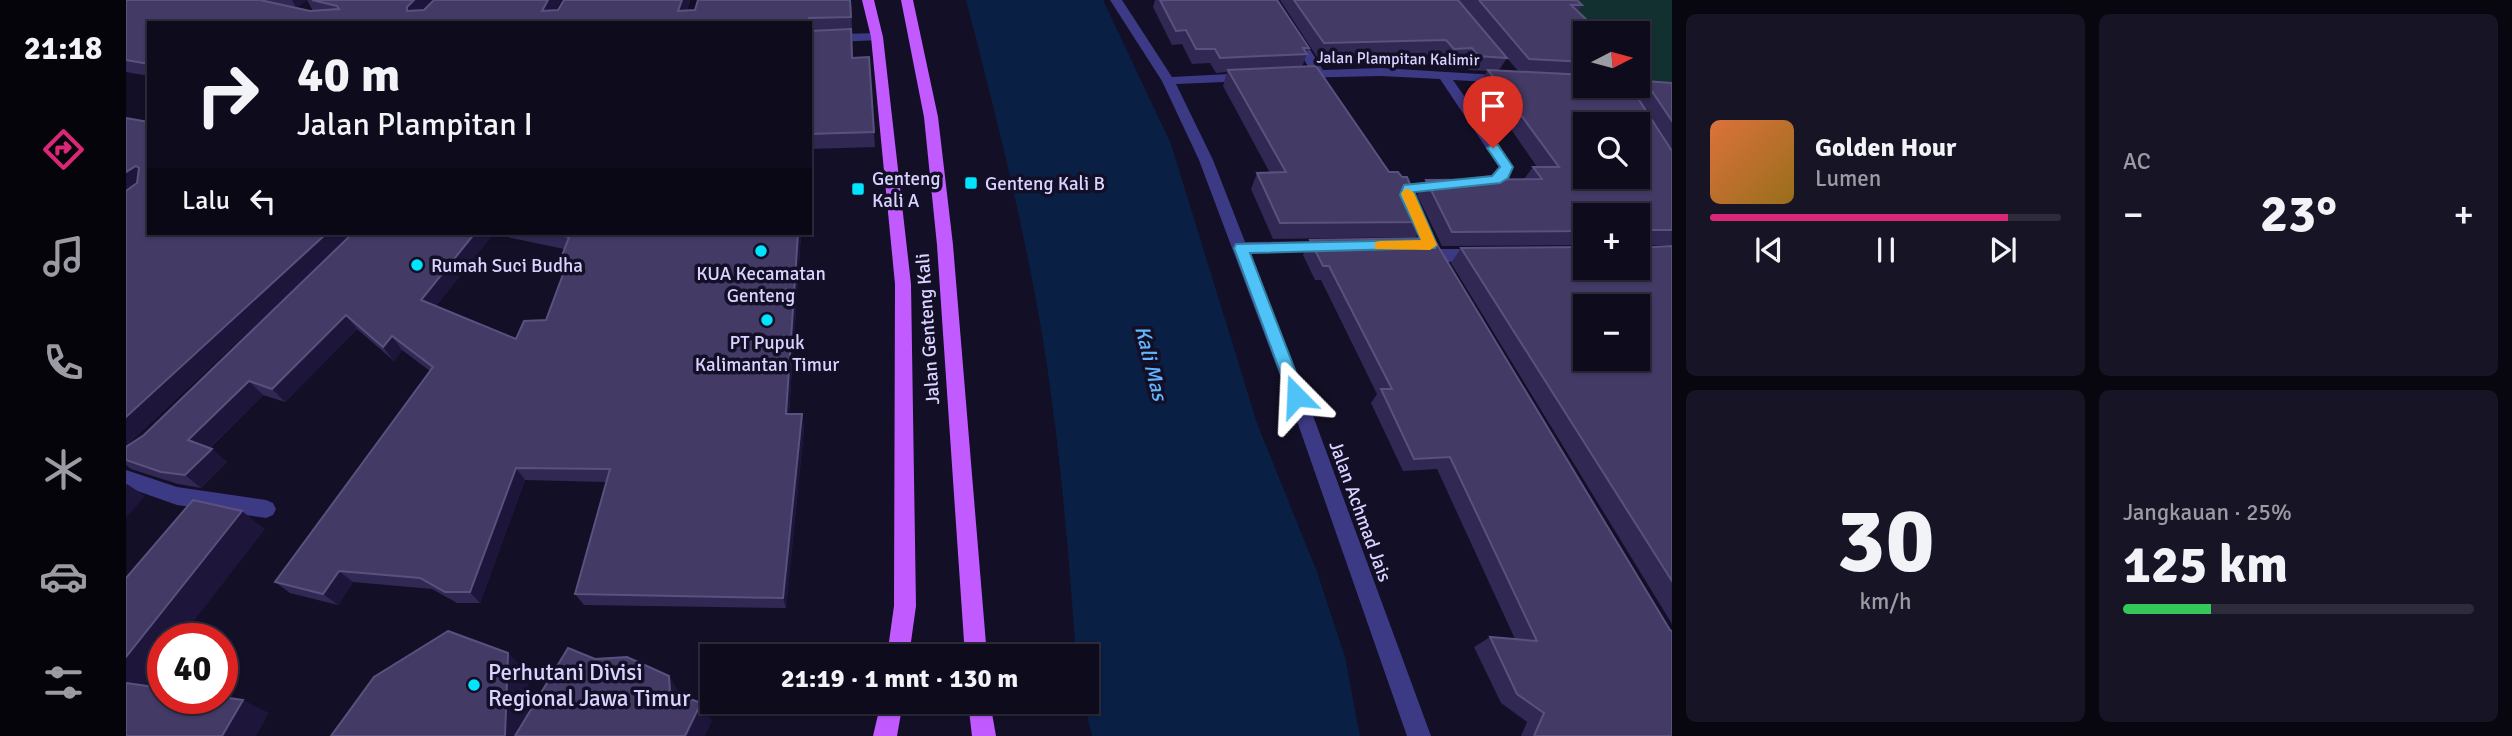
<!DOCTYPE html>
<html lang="id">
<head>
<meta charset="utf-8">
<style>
  body { margin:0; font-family:Signika,sans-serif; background:#171425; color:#f1f3f6; height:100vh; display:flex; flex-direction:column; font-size:26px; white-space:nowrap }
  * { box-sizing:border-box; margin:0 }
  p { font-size:23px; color:#9b9ba3 }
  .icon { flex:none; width:38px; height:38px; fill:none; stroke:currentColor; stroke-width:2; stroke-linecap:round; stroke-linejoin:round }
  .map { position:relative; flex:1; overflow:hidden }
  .details { display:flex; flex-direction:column; gap:14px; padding:14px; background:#08060f; width:840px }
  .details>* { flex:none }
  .guide { position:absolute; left:21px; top:21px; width:665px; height:214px; border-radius:0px; box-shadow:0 2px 5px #0004,0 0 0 2px #2e2b3b; background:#0e0b1c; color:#f1f3f6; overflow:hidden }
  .needle { width:46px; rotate:84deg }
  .controls { position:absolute; left:1447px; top:21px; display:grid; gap:14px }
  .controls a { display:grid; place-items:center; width:77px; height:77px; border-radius:0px; background:#0e0b1c; box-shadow:0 2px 5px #0004,0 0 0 2px #2e2b3b; font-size:35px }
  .speed { position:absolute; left:21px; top:623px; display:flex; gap:14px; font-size:35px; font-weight:700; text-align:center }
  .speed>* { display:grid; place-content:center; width:91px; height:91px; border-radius:50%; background:#0e0b1c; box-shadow:0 2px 5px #0004,0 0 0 2px #2e2b3b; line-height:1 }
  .speed .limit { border:10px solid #d22; background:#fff; color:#111 }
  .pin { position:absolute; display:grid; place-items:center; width:60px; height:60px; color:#fff; margin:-72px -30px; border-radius:50% 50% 50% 0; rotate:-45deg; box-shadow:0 0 7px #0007 }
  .pin .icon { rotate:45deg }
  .me { position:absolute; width:77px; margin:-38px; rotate:339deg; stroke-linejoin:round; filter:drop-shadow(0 0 5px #0008) }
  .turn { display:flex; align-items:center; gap:24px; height:147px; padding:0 35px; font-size:32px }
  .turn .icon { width:91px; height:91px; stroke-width:2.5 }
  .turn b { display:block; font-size:49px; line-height:60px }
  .then { display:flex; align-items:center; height:66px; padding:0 35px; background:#0003; gap:14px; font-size:26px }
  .big { font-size:52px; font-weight:800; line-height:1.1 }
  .details .card { flex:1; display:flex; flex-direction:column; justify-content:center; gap:10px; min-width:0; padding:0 24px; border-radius:10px; background:#171425 }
  .details .dial { align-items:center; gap:0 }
  .dial b { font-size:91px; line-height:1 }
  .song { display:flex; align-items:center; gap:21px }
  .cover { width:84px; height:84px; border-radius:10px; background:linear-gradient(135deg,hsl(20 70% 55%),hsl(40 70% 35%)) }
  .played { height:7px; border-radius:4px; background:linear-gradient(90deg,#db2777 85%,#2e2b3b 85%) }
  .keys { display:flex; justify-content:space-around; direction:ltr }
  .heat { display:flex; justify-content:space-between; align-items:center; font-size:38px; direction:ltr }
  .charge { height:10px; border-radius:5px; background:linear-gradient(90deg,#34c759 25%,#2e2b3b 0) }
  .details .tiles { flex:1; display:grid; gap:14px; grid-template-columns:repeat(2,1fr) }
  .trip { position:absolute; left:574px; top:644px; width:399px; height:70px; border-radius:0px; background:#0e0b1c; box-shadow:0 2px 5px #0004,0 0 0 2px #2e2b3b; font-weight:800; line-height:70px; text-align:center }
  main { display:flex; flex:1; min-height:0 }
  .menu { display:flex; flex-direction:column; width:126px; justify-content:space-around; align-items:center; background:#06040b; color:#9b9ba3 }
  .menu .icon { width:49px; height:49px }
  .menu .on { color:#db2777 }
  .menu b { font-size:32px; color:#f1f3f6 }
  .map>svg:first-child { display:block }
  .green { fill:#12302f }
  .water { fill:#0a1f44 }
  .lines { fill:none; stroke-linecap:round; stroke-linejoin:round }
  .minor { fill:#3d3a85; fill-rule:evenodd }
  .major { fill:#c25bff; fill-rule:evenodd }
  .wall { fill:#312854; fill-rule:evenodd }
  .shaded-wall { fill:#1d163a }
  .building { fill:#433a66; stroke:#5a527e; stroke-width:2; fill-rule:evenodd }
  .route { fill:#4fc3f7; stroke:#337fa1; stroke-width:2 }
  .slow { fill:#f59e0b }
  .poi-dot { fill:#00e5ff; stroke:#130f26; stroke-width:2.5 }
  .labels { text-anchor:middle; stroke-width:7; stroke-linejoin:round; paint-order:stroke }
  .far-street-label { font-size:16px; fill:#d9d4ff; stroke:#130f26 }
  .poi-label { font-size:19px; fill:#d9d4ff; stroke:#130f26; text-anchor:start }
  .street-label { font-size:19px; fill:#d9d4ff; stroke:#130f26 }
  .water-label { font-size:21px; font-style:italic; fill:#62b6ff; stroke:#130f26 }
  .near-poi-label { font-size:23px; fill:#d9d4ff; stroke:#130f26; text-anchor:start }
</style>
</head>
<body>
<main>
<nav class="menu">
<b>21:18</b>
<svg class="icon on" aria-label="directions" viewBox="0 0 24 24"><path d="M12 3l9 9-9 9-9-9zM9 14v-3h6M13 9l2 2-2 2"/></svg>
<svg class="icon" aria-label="music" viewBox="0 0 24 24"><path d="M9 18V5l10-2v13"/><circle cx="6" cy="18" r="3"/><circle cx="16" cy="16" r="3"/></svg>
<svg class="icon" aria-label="phone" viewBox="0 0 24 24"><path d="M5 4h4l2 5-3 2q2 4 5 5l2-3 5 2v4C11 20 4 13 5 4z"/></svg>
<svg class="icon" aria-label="climate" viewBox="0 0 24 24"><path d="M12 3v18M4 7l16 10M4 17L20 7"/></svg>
<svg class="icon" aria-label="car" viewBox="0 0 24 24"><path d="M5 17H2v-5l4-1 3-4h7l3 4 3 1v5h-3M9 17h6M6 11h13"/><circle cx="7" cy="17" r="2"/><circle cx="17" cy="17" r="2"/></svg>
<svg class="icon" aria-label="filters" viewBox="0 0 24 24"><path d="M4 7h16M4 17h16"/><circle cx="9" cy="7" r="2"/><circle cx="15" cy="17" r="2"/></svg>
</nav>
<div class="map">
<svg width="1546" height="736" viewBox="0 0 1546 736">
  <rect width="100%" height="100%" fill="#130f26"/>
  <polygon class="green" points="1436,0 1546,0 1546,85 1512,82 1512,33 1460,33"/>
  <path class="water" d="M840 0H977L1045 144 1131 423 1191 572 1219 657 1234 736H966L958 702H961V656H950C943 557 935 457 920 359 901 237 871 119 840 0Z"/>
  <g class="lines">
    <g class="minor">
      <polygon points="984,0 996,0 1046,77 1122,73 1128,77 1122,81 1050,84 1087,160 1119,242 1203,241 1211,246 1203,251 1124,253 1189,421 1305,736 1281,736 1171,421 1073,160 1036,81"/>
      <path d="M1140 0H1152L1197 70 1255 68 1386 76V82L1381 83 1327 80 1387 167C1381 185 1360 189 1342 185L1340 182 1342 179 1367 175 1373 167 1314 79 1255 76 1166 78V72L1185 71Z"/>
      <polygon points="751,33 755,34 755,40 684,43 684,35"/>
      <polygon points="1512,85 1546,88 1546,96 1485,90 1479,86"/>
      <polygon points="1319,179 1324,181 1326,184 1324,187 1289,192 1288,195 1314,249 1355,249 1361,251 1363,255 1361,259 1310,263 1302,257 1274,195 1278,185"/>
      <polygon points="0,470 51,487 140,500 147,503 150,509 147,515 140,518 51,505 0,487"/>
    </g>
    <g class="major">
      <polygon points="736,0 748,0 757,37 785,284 790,606 783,656 761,656 768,606 769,284 745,37"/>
      <polygon points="775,0 787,0 812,117 827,245 861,656 839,656 811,245 798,117"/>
      <polygon points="755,702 777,702 771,736 747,736"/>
      <polygon points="842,702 864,702 870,736 846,736"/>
    </g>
  </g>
  <g class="wall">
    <path d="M0 0H435L429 10H432L438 0H564L561 10 725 0 727 58 748 132 749 147 684 149V23H23V76L0 72ZM181 0 187 11 170 8Z"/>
    <polygon points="1029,0 1151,0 1183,48 1176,67 1263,172 1300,222 1290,237 1147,239 1125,189 1131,173 1144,173 1097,86 1101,72 1090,73 1084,63 1066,64 1056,44 1046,45 1027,7"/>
    <path d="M1154 0H1332L1364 38 1333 0H1451L1456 5 1452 11 1463 22 1459 28 1460 86 1509 94 1519 81 1546 83V245H1523L1526 247 1546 246V624L1325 263 1335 248 1512 268 1460 215V245L1316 246 1291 195 1300 180 1398 179 1407 167H1411L1354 84 1361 71 1343 70 1337 62 1320 64 1312 55 1191 57ZM1381 58 1392 71 1373 70Z"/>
    <path d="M23 233H675L663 414H676L678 428 660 608 458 605 449 594 480 482 399 480 354 603H331L306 589 227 582 212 605 164 593 149 582 304 371 276 350 268 361 231 329 159 402 137 395 84 448 101 462 75 488 52 484 5 469 0 465V447L18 435 223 237 0 446ZM367 234 438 249 434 261 438 272 420 320 390 339 310 306Z"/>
    <polygon points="1184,240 1544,630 1546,736 1395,736 1401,722 1375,703 1348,647 1364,637 1389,639 1311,469 1277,471 1245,403 1251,394 1195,280 1189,280 1177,255"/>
  </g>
  <g class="shaded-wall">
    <polygon points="166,0 181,0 170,8"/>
    <polygon points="288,0 308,0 288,21 281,11 281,7"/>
    <polygon points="422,0 435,0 423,23 416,11"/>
    <polygon points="556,0 564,0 556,23 552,11"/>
    <polygon points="10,166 23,180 0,196 0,172"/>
    <polygon points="201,233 227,233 0,446 0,417"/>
    <polygon points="349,233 366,233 367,234 304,314 295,300"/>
    <polygon points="672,233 675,233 662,427 660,414"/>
    <polygon points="220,315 231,329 159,402 146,389"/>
    <polygon points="266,336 276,350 268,361 257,347"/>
    <polygon points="123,381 137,395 78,453 62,440"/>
    <polygon points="676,414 678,428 660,608 657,598"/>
    <polygon points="86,449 101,462 75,488 59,475"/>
    <polygon points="390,468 399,480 354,603 344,592"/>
    <polygon points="1,484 19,496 0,518 0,485"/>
    <polygon points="116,511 139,529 54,639 37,639 37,662 12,694 0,688 0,657"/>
    <polygon points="213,571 227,582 212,605 197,594"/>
    <polygon points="382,653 403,673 401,736 379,736"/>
    <polygon points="543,676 555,695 544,691"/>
    <polygon points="117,700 143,713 130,736 96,736"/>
    <polygon points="575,703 586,721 579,736 559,736"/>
  </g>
  <g class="building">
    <polygon points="2,0 134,0 184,11 213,9 211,6 186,0 288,0 281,7 281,11 298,10 308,0 422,0 416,11 432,10 438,0 556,0 552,11 569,10 572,0 724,0 725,17 683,18 681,23 23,23 23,64 0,60 0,1"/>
    <polygon points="1034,0 1151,0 1183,48 1177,48 1181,54 1094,58 1089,49 1070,49 1060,30 1050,31"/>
    <polygon points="1168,0 1332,0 1381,58 1352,56 1346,48 1328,49 1320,40 1198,43"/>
    <polygon points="1353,0 1451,0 1456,5 1445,5 1463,22 1453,22 1464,33 1460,33 1460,62 1403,59"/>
    <polygon points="725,29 726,58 743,57 748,132 684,134 684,31"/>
    <polygon points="1190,66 1263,172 1272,172 1276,177 1281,177 1300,222 1154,223 1131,173 1160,172 1102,70"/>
    <path d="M1362 70 1460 75V86H1504L1546 151V230H1526L1523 233V245L1526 247 1546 246V581L1335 248 1460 247V268H1512V215H1460V231L1326 232 1300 180 1416 179 1407 167H1433ZM1460 124H1512V177H1460ZM1460 306H1512V359H1460Z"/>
    <polygon points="1519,81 1546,83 1546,121"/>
    <polygon points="0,118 23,122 23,233 201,233 0,417 0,191 11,183 13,168 10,166 0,172"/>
    <polygon points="227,233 349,233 295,300 390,339 398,321 420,320 442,261 434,261 443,237 422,233 672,233 660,414 676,414 657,598 449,594 484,469 390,468 344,592 319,592 294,578 213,571 197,594 149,582 307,367 266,336 257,347 220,315 146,389 123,381 62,440 86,449 59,475 35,472 0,460 0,447 18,435"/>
    <polygon points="1307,238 1544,630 1546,631 1546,736 1408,736 1418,713 1391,694 1364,637 1411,641 1324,457 1288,459 1255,389 1266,389 1203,266 1197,266 1184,240"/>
    <polygon points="67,500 116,511 0,657 0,578"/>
    <polygon points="322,631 382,653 379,736 205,736 248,677"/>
    <polygon points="442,648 469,659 501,657 543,676 544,691 575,703 559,736 389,736"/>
    <polygon points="0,683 37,688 37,698 96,698 96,697 117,700 96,736 0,736"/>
  </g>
  <polygon class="route" points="1367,144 1372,145 1387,167 1382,178 1374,183 1288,192 1311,245 1309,248 1124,253 1179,396 1176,401 1165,401 1108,248 1110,244 1295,240 1274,195 1278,185 1366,176 1374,167 1361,148"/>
  <polygon class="slow" points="1281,188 1288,193 1311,245 1304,250 1249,249 1249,242 1254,241 1295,240 1275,193"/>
  <g class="poi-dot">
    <rect x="838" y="176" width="14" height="14" rx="3.5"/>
    <rect x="725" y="182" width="14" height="14" rx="3.5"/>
    <circle cx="635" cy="251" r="7"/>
    <circle cx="291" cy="265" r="7"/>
    <circle cx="641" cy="320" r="7"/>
    <circle cx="348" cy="685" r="7"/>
  </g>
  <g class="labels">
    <g class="far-street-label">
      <text transform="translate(1272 58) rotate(1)" y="6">Jalan Plampitan Kalimir</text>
    </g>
    <g class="poi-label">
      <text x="746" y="185">Genteng<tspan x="746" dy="22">Kali A</tspan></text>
      <text x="859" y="190">Genteng Kali B</text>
      <text x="305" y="272">Rumah Suci Budha</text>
      <text x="635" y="280" text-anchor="middle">KUA Kecamatan<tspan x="635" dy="22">Genteng</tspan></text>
      <text x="641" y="349" text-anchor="middle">PT Pupuk<tspan x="641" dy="22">Kalimantan Timur</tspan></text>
    </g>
    <g class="street-label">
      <text transform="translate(801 329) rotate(-94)" y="7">Jalan Genteng Kali</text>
      <text transform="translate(1235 511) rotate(70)" y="7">Jalan Achmad Jais</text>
    </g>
    <g class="water-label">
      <text transform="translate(1025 363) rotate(76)" y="7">Kali Mas</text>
    </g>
    <g class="near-poi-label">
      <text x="362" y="680">Perhutani Divisi<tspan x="362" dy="26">Regional Jawa Timur</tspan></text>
    </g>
  </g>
</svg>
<div class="controls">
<a><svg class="needle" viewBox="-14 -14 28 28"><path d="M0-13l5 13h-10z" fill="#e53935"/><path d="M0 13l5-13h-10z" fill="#9b9ba3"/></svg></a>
<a><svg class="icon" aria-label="search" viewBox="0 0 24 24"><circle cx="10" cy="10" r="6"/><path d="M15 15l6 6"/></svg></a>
<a>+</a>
<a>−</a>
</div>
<div class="speed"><div class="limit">40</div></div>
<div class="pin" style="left:1367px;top:148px;background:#d93025"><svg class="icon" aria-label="arrive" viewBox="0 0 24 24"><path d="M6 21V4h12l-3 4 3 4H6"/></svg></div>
<svg class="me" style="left:1170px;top:396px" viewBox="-20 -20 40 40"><path d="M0-17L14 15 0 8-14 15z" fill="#4fc3f7" stroke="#fff" stroke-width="4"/></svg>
<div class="trip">21:19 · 1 mnt · 130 m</div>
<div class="guide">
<div class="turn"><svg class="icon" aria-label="right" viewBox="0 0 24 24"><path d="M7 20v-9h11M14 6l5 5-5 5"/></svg><div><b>40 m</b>Jalan Plampitan I</div></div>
<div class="then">Lalu<svg class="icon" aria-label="left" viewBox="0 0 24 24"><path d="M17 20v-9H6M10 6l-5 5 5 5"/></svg></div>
</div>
</div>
<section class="details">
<div class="tiles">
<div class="card">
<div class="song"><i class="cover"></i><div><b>Golden Hour</b><p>Lumen</p></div></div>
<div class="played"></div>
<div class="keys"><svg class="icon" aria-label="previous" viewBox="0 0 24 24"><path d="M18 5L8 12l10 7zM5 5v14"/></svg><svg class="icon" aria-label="pause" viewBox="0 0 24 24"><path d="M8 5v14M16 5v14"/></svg><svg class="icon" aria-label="next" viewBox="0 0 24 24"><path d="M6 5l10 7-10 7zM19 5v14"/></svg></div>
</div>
<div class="card"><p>AC</p>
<div class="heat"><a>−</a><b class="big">23°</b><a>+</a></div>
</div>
<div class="card dial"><b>30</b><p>km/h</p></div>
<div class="card"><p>Jangkauan · 25%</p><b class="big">125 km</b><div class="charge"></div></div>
</div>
</section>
</main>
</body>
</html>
